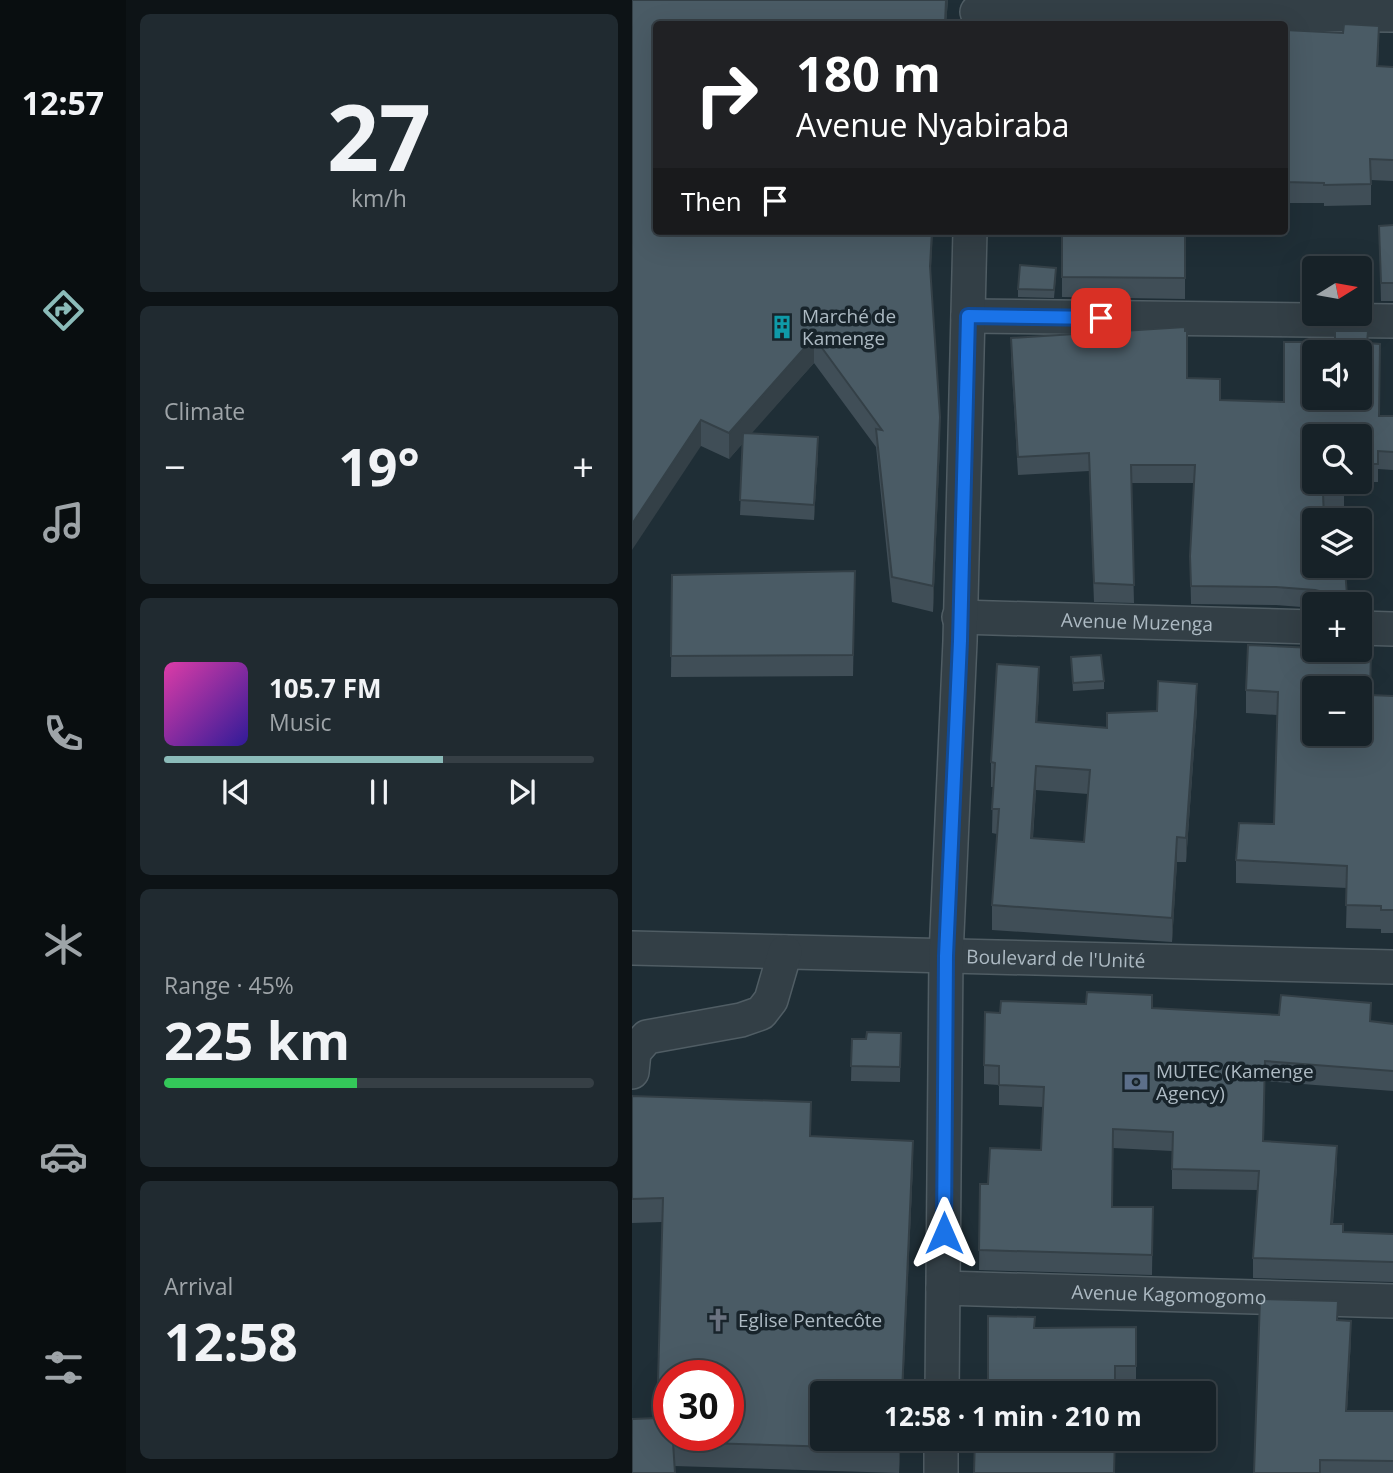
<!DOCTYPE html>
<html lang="en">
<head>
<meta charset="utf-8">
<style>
  body { margin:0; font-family:"Open Sans",sans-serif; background:#202a30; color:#f1f3f6; height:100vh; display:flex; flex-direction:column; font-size:26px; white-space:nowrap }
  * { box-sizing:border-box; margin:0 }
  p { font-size:23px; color:#9ea4a8 }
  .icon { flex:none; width:38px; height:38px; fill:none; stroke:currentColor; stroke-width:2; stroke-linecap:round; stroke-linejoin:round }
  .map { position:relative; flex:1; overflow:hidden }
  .side { display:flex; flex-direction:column; gap:14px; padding:14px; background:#0d1316; width:506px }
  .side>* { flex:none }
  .top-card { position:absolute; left:21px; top:21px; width:635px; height:214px; border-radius:7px; box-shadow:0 7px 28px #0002,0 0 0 2px #363f45; background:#202124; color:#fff; overflow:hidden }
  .needle { width:46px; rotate:79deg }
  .buttons { position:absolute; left:670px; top:256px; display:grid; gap:14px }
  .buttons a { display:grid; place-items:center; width:70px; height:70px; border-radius:7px; background:#172228; box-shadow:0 7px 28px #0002,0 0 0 2px #363f45; font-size:35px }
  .speed { position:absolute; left:21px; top:1360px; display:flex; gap:14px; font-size:35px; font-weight:700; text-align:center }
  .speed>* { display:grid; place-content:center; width:91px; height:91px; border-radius:50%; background:#172228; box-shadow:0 7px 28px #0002,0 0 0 2px #363f45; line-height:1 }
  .speed .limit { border:10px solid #d22; background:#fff; color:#111 }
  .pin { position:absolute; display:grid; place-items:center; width:60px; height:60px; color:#fff; margin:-30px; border-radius:14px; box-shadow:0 4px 10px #0006 }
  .me { position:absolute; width:77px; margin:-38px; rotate:0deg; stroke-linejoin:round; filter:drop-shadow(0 0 5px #0008) }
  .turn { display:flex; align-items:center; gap:24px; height:147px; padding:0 28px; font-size:32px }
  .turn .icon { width:91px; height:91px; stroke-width:2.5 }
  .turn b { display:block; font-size:49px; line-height:60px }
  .then { display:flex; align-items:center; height:66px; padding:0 28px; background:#0003; gap:14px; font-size:26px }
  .big { font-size:52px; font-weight:700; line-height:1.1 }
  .side .tile { flex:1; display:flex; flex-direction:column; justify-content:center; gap:10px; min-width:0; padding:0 24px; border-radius:10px; background:#202a30 }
  .side .dial { align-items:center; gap:0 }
  .dial b { font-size:91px; line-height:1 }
  .song { display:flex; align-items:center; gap:21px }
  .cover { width:84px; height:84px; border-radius:10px; background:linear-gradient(135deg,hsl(320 70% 55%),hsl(250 70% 35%)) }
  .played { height:7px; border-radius:4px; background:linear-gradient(90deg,#8bbbb9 65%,#363f45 65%) }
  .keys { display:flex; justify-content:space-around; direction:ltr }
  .heat { display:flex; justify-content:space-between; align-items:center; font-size:38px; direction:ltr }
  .charge { height:10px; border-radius:5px; background:linear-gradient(90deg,#34c759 45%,#363f45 0) }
  .trip { position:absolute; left:178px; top:1381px; width:406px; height:70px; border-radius:7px; background:#172228; box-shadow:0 7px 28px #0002,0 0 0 2px #363f45; font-weight:700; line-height:70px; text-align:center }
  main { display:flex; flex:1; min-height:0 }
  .tab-bar { display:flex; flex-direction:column; width:126px; justify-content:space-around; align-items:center; background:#090e10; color:#9ea4a8 }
  .tab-bar .icon { width:49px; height:49px }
  .tab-bar .active { color:#8bbbb9 }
  .tab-bar b { font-size:32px; color:#f1f3f6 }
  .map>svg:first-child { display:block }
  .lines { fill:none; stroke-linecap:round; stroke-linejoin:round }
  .minor-casing { stroke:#505d64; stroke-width:36 }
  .minor { stroke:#333f46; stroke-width:33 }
  .wall { fill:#404e57; fill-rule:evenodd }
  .shaded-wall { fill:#344047 }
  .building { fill:#4a5b65; stroke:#344047; stroke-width:2; fill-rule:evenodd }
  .route-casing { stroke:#114b97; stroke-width:18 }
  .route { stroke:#1a73e8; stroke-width:12 }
  .labels { text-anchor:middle; stroke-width:7; stroke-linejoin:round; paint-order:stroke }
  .poi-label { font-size:19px; fill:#adbac3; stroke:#18242b; text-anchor:start }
  .street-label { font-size:19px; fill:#adbac3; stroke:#18242b }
</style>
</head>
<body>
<main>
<nav class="tab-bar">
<b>12:57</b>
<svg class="icon active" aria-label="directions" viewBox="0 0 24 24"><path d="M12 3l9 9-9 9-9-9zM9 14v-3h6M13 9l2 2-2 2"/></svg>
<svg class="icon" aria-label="music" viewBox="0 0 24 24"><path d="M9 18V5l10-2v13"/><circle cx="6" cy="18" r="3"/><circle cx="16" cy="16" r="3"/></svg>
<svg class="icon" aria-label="phone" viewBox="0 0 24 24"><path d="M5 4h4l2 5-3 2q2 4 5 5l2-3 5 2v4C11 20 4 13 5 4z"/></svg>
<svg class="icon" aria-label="climate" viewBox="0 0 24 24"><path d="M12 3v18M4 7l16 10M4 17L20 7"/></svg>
<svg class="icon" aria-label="car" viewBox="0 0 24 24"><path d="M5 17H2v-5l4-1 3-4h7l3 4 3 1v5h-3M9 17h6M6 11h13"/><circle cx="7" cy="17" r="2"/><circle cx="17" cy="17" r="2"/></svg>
<svg class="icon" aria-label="filters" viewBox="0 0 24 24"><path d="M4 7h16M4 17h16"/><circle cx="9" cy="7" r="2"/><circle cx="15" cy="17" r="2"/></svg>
</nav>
<section class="side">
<div class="tile dial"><b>27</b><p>km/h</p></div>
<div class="tile"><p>Climate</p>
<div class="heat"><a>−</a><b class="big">19°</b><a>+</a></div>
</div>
<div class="tile">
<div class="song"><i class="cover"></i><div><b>105.7 FM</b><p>Music</p></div></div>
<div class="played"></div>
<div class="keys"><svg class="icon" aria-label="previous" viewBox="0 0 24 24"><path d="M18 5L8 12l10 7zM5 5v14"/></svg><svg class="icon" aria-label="pause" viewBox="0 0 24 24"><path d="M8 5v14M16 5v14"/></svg><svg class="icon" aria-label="next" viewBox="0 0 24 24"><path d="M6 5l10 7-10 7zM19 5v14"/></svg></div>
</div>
<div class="tile"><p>Range · 45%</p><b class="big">225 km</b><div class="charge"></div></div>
<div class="tile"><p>Arrival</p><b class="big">12:58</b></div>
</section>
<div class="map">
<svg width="762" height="1473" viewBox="0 0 762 1473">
  <rect width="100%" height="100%" fill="#1f2e36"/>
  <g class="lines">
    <g class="minor-casing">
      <g id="minor">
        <polyline points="345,12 762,15"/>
        <polyline points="336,316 762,321"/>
        <path id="s1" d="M327 617 682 627"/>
        <polyline points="728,628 762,629"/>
        <path id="s2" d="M0 948 762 967"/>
        <polyline points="0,1072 2,1052 15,1037 109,1020 129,1013 139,1000 153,952"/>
        <path id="s3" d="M311 1288 762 1301"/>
        <polyline points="310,1393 314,956 328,641 338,231"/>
        <polyline points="309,1473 309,1438"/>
      </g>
    </g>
    <use href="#minor" class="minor"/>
  </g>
  <g class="wall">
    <polygon points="0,0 316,0 314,24 24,24 298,279 308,443 301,612 260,602 244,447 182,363 119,433 186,452 182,520 108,515 111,443 97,459 69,446"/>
    <polygon points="653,30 747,46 746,66 762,67 762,181 739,180 739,205 692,206 692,203 653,203"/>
    <polygon points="762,225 762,301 749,301 747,226"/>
    <polygon points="430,231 553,231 553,299 430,297"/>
    <polygon points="424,276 422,298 386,297 386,289"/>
    <path d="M379 338 555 378 588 400 652 402 736 343 747 416H762V470L746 469V482H712V511L692 510 693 571 715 595V604H682V608L644 605 559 604 558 556 562 483H499L502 603 462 602 457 471 386 475 379 357ZM728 436V481H682Z"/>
    <polygon points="223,571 221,676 39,677 40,575"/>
    <polygon points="439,657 472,681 472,689 441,691"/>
    <polygon points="614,690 762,696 762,933 749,933 749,929 714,928 715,888 604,883 604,860 642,824 645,715 614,713"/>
    <path d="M407 691 405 722 475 727 525 711 565 708 554 862H545L540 942 360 930V905L365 834 360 833 361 787H359V762ZM404 790 456 794 452 842 401 838Z"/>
    <polygon points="520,1008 739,1021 762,1024 762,1091 633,1081 632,1141 705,1166 701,1224 711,1232 762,1234 762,1282 621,1278 621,1258 626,1190 540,1189 540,1151 481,1148 480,1207 521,1207 520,1275 347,1270 348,1184 356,1184 409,1150 411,1107 367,1105 367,1085 352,1084 352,1065"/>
    <polygon points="269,1033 268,1082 219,1081 220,1039 234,1039"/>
    <polygon points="0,1096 179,1136 281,1165 267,1473 42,1466 25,1418 30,1222 0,1223"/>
    <polygon points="706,1320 719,1338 715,1411 762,1411 762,1473 622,1473"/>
    <polygon points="504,1327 504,1383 483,1383 402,1328"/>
  </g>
  <g class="shaded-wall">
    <polygon points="314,0 316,0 314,24 313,24"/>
    <polygon points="300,231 301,231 298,292 298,266"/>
    <polygon points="182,337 182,363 97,459 97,433"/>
    <polygon points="308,417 308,443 301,612 301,586"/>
    <polygon points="69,420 69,446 0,550 0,524"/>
    <polygon points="186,437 186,452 182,520 182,505"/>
    <polygon points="407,667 407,691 404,746 404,722"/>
    <polygon points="565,684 565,708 554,862 554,838"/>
    <polygon points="404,766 404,790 399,862 399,838"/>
    <polygon points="545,837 545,862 540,942 540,918"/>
    <polygon points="281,1141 281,1165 271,1393 270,1393"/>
    <polygon points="705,1146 705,1166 699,1243 699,1224"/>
    <polygon points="719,1321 719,1338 714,1428 714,1411"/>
    <polygon points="268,1438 269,1438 267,1473 267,1449"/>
  </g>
  <g class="building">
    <polygon points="0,0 314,0 313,24 24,24 24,231 300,231 298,266 308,417 301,586 260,577 244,429 250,430 182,337 97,433 69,420 0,524"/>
    <polygon points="388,23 473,24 388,24"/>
    <polygon points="712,24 747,26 745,66 762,67 762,160 738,159 739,184 692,185 692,183 653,182 653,30 711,33"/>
    <polygon points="762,225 762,283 749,283 747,226"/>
    <polygon points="430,231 553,231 553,278 430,277"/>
    <polygon points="388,265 424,268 422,290 386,289"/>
    <path d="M553 327V331H555V378L588 379V400L652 402V342H703V331H736L735 343 748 344 747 416H762V452L746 451V464H728V436H682V481H712V493L691 492 692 520H682V565H693V571L713 569 715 595 697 597 691 592 683 590 644 587 559 586 558 556 563 465H499L502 585 462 583 457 453 386 457 379 338ZM682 352H728V397H682Z"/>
    <polygon points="111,433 186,437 182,505 108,500"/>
    <polygon points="223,571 221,655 39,656 40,575"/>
    <path d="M616 645 682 648V649L739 650 738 695 762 696V910H749V906L714 905 715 866 604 860 607 823 642 824 646 692 614 690ZM682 688H728V733H682Z"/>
    <polygon points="469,655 472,681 441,683 439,657"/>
    <path d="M365 664 407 667 404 722 475 728V713L525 711 526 681 565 684 554 838 545 837 540 918 360 905 367 809H360L363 763 359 762ZM404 766 458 770 452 842 399 838Z"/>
    <polygon points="455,992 520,995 520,1008 647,1015 649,995 739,1003 738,1021 762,1024 762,1071 633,1061 631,1141 705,1146 699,1224 711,1224 711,1232 762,1234 762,1262 621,1258 627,1171 540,1169 541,1132 481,1129 480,1207 521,1207 520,1255 347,1250 348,1184 356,1184 358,1148 409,1150 412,1087 367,1085 367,1066 352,1065 353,1012 368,1013 369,1001 454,1004"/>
    <polygon points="235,1032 269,1033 268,1067 219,1066 220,1039 234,1039"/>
    <path d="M0 1096 179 1102 178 1136 281 1141 270 1393H191V1438H268L267 1449 41 1442 43 1473H0V1419L25 1418 31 1198 0 1199ZM37 1376H96V1435H37Z"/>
    <polygon points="628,1299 706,1301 705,1320 719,1321 714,1411 762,1411 762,1461 688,1460 688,1473 622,1473"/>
    <polygon points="356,1316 403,1317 402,1328 504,1327 504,1366 483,1366 483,1393 356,1393"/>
    <polygon points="343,1438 483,1438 482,1473 342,1473"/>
  </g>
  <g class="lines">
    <g class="route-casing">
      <polyline id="route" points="312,1233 314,956 328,641 336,316 469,318"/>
    </g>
    <use href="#route" class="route"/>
  </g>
  <defs>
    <g id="building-bare" transform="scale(1.89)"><path d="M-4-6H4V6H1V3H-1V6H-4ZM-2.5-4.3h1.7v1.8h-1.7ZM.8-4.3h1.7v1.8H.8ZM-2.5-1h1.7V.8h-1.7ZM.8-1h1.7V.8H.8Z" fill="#0f9aa8" stroke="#18242b" stroke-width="2.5" paint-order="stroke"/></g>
    <g id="bank-bare" transform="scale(1.89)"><path d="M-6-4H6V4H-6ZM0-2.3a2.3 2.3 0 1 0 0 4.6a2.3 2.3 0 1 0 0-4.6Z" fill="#5c6f8a" stroke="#18242b" stroke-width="2.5" paint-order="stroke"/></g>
    <g id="church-bare" transform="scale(1.89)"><path d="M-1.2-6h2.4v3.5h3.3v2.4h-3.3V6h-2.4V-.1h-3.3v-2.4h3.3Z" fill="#6b7280" stroke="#18242b" stroke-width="2.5" paint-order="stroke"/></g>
  </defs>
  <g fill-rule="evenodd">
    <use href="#building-bare" x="150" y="327"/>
    <use href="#bank-bare" x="504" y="1082"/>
    <use href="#church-bare" x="86" y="1320"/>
  </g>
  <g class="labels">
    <g class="poi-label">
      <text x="170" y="323">Marché de<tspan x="170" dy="22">Kamenge</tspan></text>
      <text x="524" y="1078">MUTEC (Kamenge<tspan x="524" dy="22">Agency)</tspan></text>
      <text x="106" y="1327">Eglise Pentecôte</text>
    </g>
    <g class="street-label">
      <text dy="7" stroke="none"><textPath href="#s1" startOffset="178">Avenue Muzenga</textPath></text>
      <text dy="7" stroke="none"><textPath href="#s2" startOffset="424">Boulevard de l'Unité</textPath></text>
      <text dy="7" stroke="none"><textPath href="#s3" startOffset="226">Avenue Kagomogomo</textPath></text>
    </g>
  </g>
</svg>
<div class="buttons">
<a><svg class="needle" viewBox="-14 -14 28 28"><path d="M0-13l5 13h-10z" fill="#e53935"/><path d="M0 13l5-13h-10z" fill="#9ea4a8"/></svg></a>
<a><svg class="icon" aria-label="sound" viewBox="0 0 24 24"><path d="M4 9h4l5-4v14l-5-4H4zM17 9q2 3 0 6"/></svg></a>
<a><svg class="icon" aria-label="search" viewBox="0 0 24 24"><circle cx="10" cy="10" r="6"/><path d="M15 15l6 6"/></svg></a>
<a><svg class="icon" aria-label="layers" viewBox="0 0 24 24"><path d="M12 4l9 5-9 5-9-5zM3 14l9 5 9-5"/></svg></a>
<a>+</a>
<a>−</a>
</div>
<div class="speed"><div class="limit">30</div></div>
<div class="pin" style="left:469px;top:318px;background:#d93025"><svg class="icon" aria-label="arrive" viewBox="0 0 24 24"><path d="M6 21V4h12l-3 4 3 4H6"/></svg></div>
<svg class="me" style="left:312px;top:1233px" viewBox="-20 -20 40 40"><path d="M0-17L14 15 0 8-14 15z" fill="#1a73e8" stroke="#fff" stroke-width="4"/></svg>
<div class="trip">12:58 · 1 min · 210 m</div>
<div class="top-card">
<div class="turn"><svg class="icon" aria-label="right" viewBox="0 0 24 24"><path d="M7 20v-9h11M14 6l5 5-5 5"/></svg><div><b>180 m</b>Avenue Nyabiraba</div></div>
<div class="then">Then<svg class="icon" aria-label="arrive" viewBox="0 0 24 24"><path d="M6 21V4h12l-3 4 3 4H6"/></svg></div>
</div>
</div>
</main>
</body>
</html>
